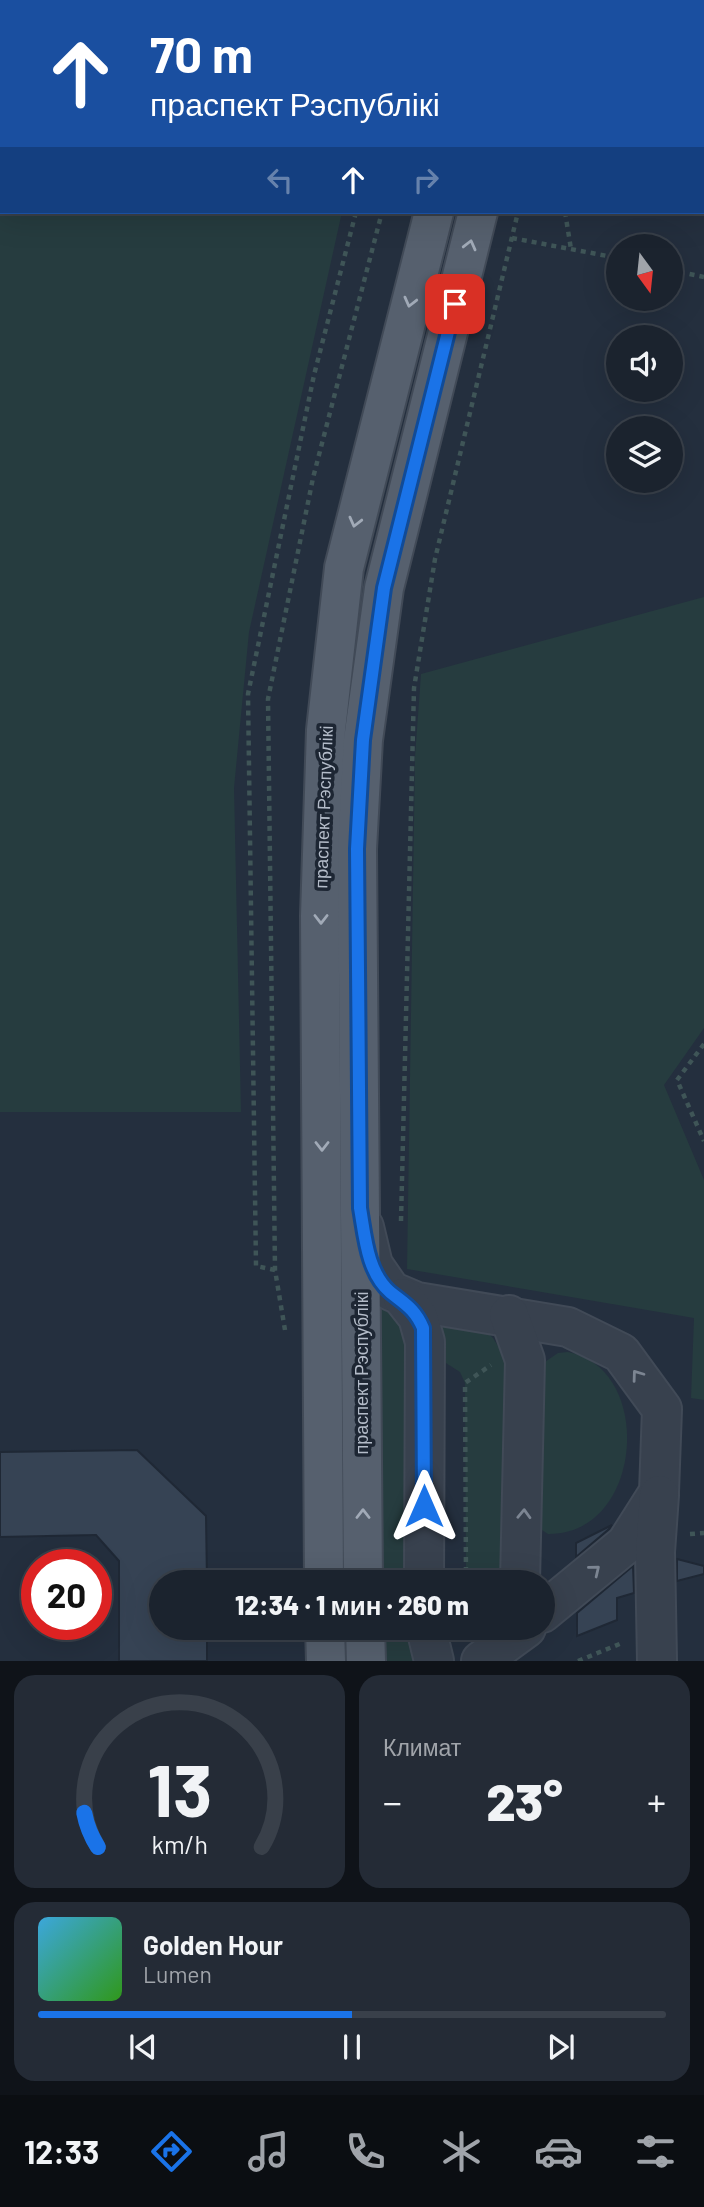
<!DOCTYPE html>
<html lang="ru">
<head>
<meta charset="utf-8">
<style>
  body { margin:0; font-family:Barlow,sans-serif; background:#242b36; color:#f1f3f6; height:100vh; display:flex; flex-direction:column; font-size:26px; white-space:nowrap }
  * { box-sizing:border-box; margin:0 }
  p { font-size:23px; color:#a0a4aa }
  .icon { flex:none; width:38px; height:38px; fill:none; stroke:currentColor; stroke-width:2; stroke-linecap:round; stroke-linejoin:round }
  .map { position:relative; height:1661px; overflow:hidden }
  .panel { display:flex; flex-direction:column; gap:14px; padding:14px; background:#0f1319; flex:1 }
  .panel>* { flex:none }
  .banner { position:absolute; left:0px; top:0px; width:705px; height:214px; box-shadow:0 7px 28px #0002,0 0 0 2px #39404a; background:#1a4fa0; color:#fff; overflow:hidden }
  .needle { width:46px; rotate:165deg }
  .fabs { position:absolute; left:606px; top:234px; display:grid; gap:14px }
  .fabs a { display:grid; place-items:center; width:77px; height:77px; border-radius:50%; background:#1b232e; box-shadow:0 7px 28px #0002,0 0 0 2px #39404a; font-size:35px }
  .speed { position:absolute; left:21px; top:1549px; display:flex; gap:14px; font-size:35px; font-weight:700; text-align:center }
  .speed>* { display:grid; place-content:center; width:91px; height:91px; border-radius:50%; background:#1b232e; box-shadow:0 7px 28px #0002,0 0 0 2px #39404a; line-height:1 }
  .speed .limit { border:10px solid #d22; background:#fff; color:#111 }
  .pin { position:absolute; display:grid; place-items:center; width:60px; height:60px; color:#fff; margin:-30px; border-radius:14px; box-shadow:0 4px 10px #0006 }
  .me { position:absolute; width:77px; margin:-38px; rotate:0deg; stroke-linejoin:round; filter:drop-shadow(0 0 5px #0008) }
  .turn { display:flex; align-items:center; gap:24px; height:147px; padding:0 35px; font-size:32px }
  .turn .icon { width:91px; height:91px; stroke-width:2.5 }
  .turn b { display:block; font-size:49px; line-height:60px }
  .lanes { display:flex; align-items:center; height:66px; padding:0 35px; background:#0003; justify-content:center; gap:35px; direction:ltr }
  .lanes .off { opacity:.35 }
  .big { font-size:52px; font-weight:800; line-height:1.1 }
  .panel .card { flex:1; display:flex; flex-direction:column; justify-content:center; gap:10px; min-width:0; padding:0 24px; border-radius:21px; background:#242b36 }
  .panel .dial { align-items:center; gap:0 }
  .dial svg { height:182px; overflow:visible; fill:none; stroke:#39404a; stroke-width:7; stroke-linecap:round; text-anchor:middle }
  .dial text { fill:#f1f3f6; stroke:none }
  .song { display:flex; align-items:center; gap:21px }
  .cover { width:84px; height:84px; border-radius:10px; background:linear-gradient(135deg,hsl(200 70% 55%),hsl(110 70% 35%)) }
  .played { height:7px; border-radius:4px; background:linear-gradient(90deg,#1a73e8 50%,#39404a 50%) }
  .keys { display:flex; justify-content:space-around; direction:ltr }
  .heat { display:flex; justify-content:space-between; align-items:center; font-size:38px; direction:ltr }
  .panel .tiles { flex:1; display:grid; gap:14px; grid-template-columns:1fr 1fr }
  .card:last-child { grid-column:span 2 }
  .trip { position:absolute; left:149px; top:1570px; width:406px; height:70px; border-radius:35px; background:#1b232e; box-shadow:0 7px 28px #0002,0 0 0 2px #39404a; font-weight:800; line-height:70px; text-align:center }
  .dock { display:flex; height:112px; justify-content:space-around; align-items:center; background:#0b0e12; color:#a0a4aa }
  .dock .icon { width:49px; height:49px }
  .dock .selected { color:#1a73e8 }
  .dock b { font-size:32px; color:#f1f3f6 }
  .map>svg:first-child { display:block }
  .green { fill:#263c3f }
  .building { fill:#364354; stroke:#1f2835; stroke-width:2 }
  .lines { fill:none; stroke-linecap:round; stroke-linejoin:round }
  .minor-casing { stroke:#414a57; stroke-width:42 }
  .major-casing { stroke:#414a57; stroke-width:42 }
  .path { stroke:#3f5557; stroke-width:4.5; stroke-dasharray:5 5; stroke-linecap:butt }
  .minor { stroke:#38414e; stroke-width:38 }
  .major { stroke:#56606e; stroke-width:38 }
  .oneway { stroke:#a1aab7 }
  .oneway2 { stroke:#7c8592 }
  .route-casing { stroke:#114b97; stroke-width:18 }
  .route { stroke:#1a73e8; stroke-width:12 }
  .labels { text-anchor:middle; stroke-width:7; stroke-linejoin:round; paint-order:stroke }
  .street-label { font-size:18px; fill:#b4bcc9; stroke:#1d2633 }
</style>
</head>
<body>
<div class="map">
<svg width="704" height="1661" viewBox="0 0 704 1661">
  <rect width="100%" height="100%" fill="#242f3e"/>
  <g class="green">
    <polygon points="0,143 2,212 342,212 249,632 234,788 241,1112 0,1112"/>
    <polygon points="704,597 704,1028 664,1085 704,1180 704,1400 691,1398 694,1318 407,1269 415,757 421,674"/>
    <polygon points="389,1306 409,1319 416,1582 374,1582 377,1313"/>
    <polygon points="444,1323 480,1325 493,1338 509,1364 505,1582 466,1582 465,1383 460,1372 438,1358 437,1331"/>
    <path d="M568 1352C655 1368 644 1535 548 1534L539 1528 542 1364 558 1353Z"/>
    <polygon points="376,1628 420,1628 416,1661 377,1661"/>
  </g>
  <g class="building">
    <polygon points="137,1450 206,1516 207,1582 161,1582 161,1628 207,1628 207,1661 119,1661 119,1561 96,1535 0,1537 0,1452"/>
    <polygon points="612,1525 609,1529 576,1557 576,1543"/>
    <polygon points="677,1559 704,1566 704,1574 677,1581"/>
    <polygon points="633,1566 634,1593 617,1598 617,1620 577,1636 577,1613"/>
  </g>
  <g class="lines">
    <g class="minor-casing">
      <g id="minor">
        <polyline points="274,2 274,0"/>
        <polyline points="340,2 340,0"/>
        <polyline points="0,18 2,18"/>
        <polyline points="364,1227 373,1265 391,1291 417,1302 568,1327 621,1353 662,1409 659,1492 626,1544 542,1613"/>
        <polyline points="403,1298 418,1317 425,1342 424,1582"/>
        <polyline points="509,1315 525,1360 520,1582"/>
        <polyline points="426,1628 434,1661"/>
        <polyline points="481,1661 526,1628"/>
        <polyline points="657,1661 655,1552 659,1495"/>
      </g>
    </g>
    <g class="major-casing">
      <g id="major">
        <polyline points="489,2 489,0"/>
        <polyline points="540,2 541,0"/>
        <polyline points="324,1582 320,916 326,730 344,568 434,212"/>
        <polyline points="363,1582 357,849 363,740 384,588 478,212"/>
        <polyline points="325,1628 326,1661"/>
        <polyline points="365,1628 366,1661"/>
      </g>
    </g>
    <g class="path">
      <polyline points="231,2 232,0"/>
      <polyline points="417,2 417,0"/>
      <polyline points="587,2 588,0"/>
      <polyline points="565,212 571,249"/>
      <polyline points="512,238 618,258"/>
      <polyline points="670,270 704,277"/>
      <polyline points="704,1044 677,1080 704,1141"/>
      <polyline points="401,1221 414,688 435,559 518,212"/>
      <polyline points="275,1270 256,1266 248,694 314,375 356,212"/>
      <polyline points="285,1330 275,1270 268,699 313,478 382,212"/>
      <polyline points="690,1534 704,1533"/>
      <polyline points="466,1582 465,1383 491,1365"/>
      <polyline points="578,1661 622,1643"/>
    </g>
    <use href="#minor" class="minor"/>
    <use href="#major" class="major"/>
  </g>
  <defs><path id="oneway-chevron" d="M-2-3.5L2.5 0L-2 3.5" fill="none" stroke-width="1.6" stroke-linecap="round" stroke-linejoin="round" transform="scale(1.75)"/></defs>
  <g class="oneway">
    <use href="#oneway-chevron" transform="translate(470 245) rotate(-76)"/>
    <use href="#oneway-chevron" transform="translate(410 302) rotate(104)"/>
    <use href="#oneway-chevron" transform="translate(355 522) rotate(104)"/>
    <use href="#oneway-chevron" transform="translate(321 919) rotate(90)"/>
    <use href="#oneway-chevron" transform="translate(322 1146) rotate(90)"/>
    <use href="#oneway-chevron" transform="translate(363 1514) rotate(-90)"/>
  </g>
  <g class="oneway2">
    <use href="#oneway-chevron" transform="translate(637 1375) rotate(-126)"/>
    <use href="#oneway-chevron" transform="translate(524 1514) rotate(-88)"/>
    <use href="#oneway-chevron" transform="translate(595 1570) rotate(-39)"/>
  </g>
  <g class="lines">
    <g class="route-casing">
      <path id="route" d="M424 1506 423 1328C415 1309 405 1304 390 1292 367 1272 365 1236 360 1208L357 849 363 740 384 588 455 304"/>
    </g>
    <use href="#route" class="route"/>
  </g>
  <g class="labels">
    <g class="street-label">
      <text transform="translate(324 807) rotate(-88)" y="6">праспект Рэспублікі</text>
      <text transform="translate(362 1373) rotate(-90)" y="6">праспект Рэспублікі</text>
    </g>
  </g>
</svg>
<div class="fabs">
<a><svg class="needle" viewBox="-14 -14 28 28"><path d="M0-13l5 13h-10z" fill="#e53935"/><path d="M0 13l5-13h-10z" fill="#a0a4aa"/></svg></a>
<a><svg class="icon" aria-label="sound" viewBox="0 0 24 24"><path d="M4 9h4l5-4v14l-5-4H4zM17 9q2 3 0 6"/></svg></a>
<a><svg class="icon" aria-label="layers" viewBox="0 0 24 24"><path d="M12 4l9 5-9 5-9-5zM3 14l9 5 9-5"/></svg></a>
</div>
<div class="speed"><div class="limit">20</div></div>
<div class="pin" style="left:455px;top:304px;background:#d93025"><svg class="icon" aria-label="arrive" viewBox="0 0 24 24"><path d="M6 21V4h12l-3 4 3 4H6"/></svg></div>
<svg class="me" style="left:424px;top:1506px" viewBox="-20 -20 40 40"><path d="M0-17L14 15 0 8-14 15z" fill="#1a73e8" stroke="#fff" stroke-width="4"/></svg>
<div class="trip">12:34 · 1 мин · 260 m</div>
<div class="banner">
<div class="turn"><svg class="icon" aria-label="ahead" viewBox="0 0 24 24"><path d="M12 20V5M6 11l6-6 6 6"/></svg><div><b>70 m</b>праспект Рэспублікі</div></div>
<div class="lanes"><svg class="icon off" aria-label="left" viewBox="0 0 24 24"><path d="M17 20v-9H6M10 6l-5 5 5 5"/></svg><svg class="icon" aria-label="ahead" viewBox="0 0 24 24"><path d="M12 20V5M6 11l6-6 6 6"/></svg><svg class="icon off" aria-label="right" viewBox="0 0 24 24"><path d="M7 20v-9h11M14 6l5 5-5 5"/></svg></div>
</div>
</div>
<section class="panel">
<div class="tiles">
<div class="card dial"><svg viewBox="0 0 100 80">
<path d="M14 69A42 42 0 1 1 86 69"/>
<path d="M14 69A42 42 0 0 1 8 54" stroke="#1a73e8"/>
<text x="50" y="56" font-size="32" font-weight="700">13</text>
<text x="50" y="72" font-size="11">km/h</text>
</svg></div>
<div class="card"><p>Климат</p>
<div class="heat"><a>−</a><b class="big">23°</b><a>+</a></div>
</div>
<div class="card">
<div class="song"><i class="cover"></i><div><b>Golden Hour</b><p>Lumen</p></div></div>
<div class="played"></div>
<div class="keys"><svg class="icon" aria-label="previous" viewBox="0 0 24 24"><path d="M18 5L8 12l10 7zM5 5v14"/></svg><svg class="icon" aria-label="pause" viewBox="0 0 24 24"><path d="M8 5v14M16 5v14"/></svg><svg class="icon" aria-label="next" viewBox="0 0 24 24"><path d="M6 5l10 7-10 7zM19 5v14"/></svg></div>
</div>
</div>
</section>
<nav class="dock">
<b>12:33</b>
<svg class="icon selected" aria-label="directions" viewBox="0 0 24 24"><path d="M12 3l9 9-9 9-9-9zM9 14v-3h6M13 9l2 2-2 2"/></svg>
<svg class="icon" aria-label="music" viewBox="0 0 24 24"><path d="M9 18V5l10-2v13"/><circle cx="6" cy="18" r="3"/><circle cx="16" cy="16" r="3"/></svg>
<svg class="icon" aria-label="phone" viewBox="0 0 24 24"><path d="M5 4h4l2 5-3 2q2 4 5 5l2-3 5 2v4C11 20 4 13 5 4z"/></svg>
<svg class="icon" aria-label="climate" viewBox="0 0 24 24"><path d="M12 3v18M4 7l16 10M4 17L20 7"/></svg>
<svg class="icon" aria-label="car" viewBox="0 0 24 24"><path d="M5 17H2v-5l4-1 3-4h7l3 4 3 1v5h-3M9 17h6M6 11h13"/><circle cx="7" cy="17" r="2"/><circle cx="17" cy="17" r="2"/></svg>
<svg class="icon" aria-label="filters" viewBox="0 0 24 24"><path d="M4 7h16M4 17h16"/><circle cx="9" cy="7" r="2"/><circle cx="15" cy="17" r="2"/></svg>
</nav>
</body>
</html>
